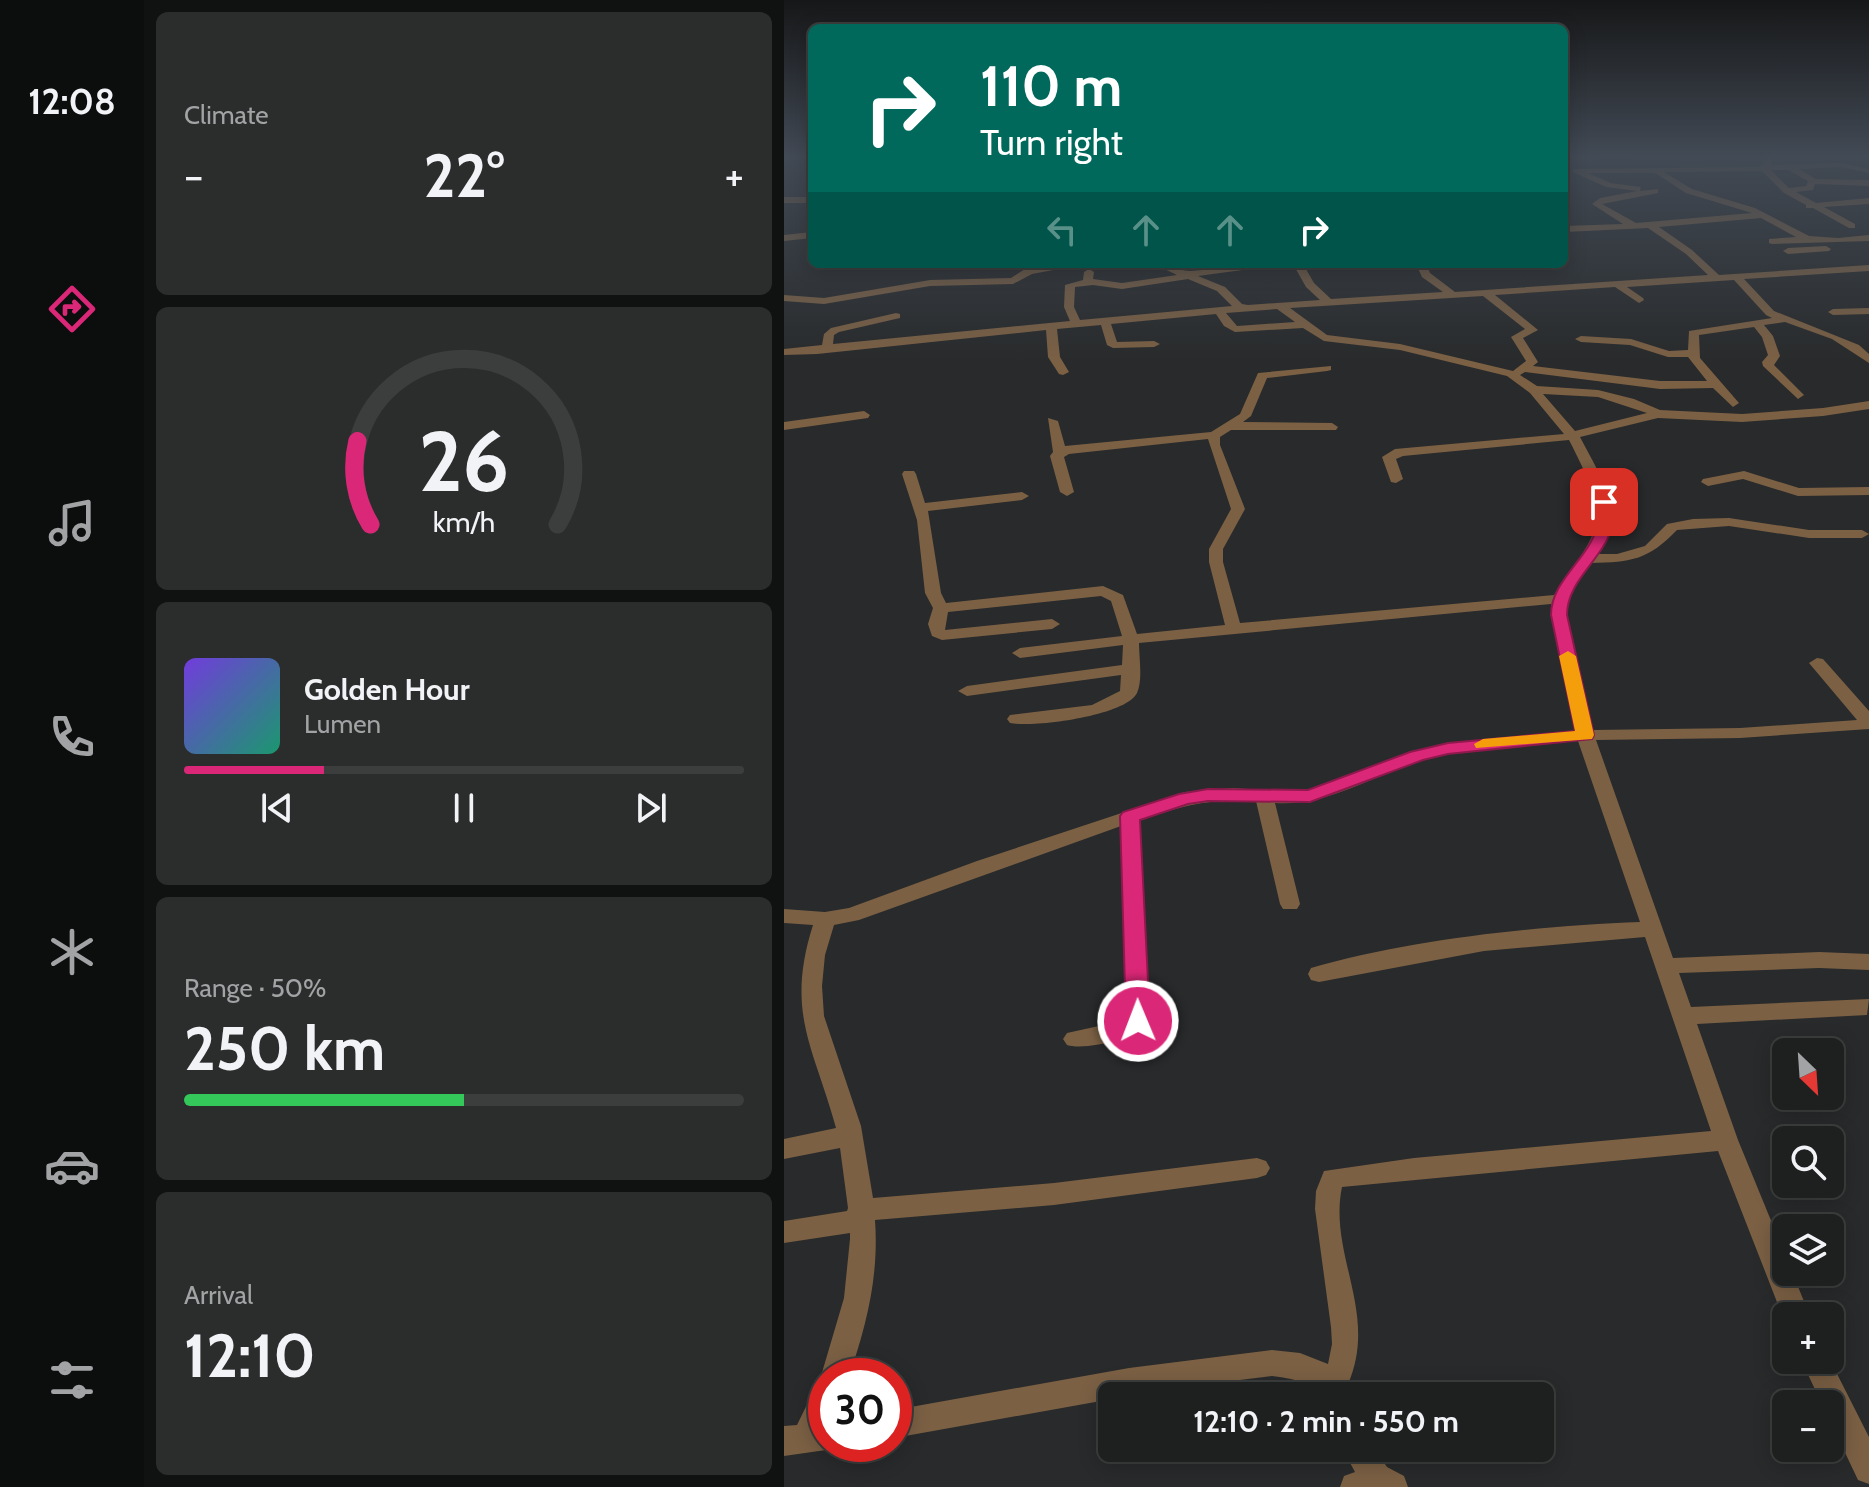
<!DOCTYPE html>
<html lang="en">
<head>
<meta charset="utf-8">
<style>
  body { margin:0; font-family:Cabin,sans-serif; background:#2b2d2d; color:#f1f3f6; height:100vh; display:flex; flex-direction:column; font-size:30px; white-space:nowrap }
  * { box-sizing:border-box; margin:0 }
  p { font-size:26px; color:#a1a3a5 }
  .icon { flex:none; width:44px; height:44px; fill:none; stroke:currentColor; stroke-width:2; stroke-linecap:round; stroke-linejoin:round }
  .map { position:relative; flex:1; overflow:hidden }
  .sheet { display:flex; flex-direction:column; gap:12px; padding:12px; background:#101212; width:640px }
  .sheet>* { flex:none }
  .banner { position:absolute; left:24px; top:24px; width:760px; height:244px; border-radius:12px; box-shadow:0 4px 20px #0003,0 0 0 2px #3c3e3e; background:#00695c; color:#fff; overflow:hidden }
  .needle { width:52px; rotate:155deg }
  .fabs { position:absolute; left:988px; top:1038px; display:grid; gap:16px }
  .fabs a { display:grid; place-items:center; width:72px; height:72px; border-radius:12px; background:#1e2020; box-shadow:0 4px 20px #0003,0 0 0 2px #3c3e3e; font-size:40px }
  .speed { position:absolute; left:24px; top:1358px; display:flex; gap:16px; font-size:40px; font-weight:700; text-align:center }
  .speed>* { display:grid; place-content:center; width:104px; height:104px; border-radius:50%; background:#1e2020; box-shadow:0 4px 20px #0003,0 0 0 2px #3c3e3e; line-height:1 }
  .speed .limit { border:12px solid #d22; background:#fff; color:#111 }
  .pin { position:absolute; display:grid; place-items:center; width:68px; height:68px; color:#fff; margin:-34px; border-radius:16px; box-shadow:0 4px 12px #0006 }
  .me { position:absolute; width:88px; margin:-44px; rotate:359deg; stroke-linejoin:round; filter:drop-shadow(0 0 6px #0008) }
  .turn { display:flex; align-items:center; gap:28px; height:168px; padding:0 40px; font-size:36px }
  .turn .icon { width:104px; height:104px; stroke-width:2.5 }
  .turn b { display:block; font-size:56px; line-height:68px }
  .lanes { display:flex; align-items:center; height:76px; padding:0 40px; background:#0003; justify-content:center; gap:40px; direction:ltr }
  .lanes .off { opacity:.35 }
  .big { font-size:60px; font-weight:700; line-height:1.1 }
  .sheet .card { flex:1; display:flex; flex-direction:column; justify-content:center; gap:12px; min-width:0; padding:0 28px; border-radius:12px; background:#2b2d2d }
  .sheet .dial { align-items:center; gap:0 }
  .dial svg { height:208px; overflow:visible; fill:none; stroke:#3c3e3e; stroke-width:7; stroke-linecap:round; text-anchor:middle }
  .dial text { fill:#f1f3f6; stroke:none }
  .song { display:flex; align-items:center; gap:24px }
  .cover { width:96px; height:96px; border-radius:12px; background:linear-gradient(135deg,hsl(260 70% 55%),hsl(160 70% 35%)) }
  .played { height:8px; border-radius:4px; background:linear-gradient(90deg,#db2777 25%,#3c3e3e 25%) }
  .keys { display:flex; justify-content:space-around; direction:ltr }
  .heat { display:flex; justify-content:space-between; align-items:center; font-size:44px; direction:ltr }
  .charge { height:12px; border-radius:6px; background:linear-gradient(90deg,#34c759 50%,#3c3e3e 0) }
  .trip { position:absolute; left:314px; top:1382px; width:456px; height:80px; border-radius:12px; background:#1e2020; box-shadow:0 4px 20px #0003,0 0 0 2px #3c3e3e; font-weight:700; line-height:80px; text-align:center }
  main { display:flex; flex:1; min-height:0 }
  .dock { display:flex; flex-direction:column; width:144px; justify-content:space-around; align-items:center; background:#0c0d0d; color:#a1a3a5 }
  .dock .icon { width:56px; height:56px }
  .dock .current { color:#db2777 }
  .dock b { font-size:36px; color:#f1f3f6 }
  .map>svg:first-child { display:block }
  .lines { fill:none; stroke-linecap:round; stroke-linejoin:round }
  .minor { fill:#7b6044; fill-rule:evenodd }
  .route { fill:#db2777; stroke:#8e194d; stroke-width:2 }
  .slow { fill:#f59e0b }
</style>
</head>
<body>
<main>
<nav class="dock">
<b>12:08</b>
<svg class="icon current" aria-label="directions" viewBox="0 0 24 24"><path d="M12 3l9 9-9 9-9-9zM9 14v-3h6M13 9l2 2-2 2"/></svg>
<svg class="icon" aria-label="music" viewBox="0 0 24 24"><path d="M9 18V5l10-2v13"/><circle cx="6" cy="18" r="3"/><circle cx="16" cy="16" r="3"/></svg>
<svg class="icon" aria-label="phone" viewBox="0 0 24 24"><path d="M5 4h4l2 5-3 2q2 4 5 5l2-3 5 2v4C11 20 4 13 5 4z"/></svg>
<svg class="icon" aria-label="climate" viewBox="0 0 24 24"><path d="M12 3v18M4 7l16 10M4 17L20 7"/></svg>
<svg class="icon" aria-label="car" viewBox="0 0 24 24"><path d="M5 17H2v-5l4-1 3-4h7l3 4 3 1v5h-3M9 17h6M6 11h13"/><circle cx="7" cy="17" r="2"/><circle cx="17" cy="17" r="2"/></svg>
<svg class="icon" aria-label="filters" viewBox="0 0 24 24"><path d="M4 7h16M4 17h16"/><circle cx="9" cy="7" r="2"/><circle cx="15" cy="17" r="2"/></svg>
</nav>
<section class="sheet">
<div class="card"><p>Climate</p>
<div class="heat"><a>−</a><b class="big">22°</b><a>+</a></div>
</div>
<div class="card dial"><svg viewBox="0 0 100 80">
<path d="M14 69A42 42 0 1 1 86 69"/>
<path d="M14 69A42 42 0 0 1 9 37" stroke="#db2777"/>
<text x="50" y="56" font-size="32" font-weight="700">26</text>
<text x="50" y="72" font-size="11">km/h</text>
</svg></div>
<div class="card">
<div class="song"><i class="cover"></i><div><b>Golden Hour</b><p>Lumen</p></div></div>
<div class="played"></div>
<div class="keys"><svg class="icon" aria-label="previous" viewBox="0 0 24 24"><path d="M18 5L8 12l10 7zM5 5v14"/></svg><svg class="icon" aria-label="pause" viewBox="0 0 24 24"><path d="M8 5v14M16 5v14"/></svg><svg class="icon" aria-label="next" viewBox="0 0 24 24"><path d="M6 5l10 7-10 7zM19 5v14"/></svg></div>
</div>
<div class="card"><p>Range · 50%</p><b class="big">250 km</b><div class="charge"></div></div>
<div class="card"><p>Arrival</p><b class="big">12:10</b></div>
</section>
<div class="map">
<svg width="1085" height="1487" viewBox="0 0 1085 1487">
  <rect width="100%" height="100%" fill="#282a2b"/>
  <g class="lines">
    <g class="minor">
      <polygon points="28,155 28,159 0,160 0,156"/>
      <polygon points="855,155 851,157 780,160 780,156"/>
      <path d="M981 155H989L987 165 1057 163 1085 169V173L1057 167 1015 169 1032 179 1085 180V186L1031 184 1029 190 1012 192 1032 203 1085 198V204L1040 207 1071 224V228H1065L1029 208H1022V205L1000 193 978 171 880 172 908 189 971 208 1025 236 1054 238 1085 235V241L988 244 985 243V239L1012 237 977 218 875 227 908 250 935 275 1085 265V271L960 279 990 311 1075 345 1085 354V363L1048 339 1001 322 980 325 989 336 996 356 990 365 1020 395 1014 399 979 366 978 362 984 355 978 337 970 327 915 335 916 358 955 403 949 407 929 388 876 389 741 372 736 375 753 386 814 390 850 399 876 410 958 414 1039 408 1085 401V409L1039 416 958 422 874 418 796 437C817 478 843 511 814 554H833L861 546 883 524 909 519 945 518 1025 530H1078L1085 534 1078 538H1025L945 526 893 530C864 560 848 562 807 563L783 599V615L809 730 956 728 1073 720 1025 663 1033 658 1039 659 1085 711V729L956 738 812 740 889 958 1035 952 1085 954V970L1035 968 895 973 907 1007 1085 999 1083 1015 913 1024 954 1140 1002 1257V1272H1008L1026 1316H1002V1325L934 1151 558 1187C544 1254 595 1313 564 1384L571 1396H537C522 1380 509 1379 488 1376L328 1396V1399L110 1438V1410L345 1368 488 1350 516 1353 544 1364 548 1344 547 1327 531 1209 532 1191 540 1171 630 1158 927 1131 861 937 700 951 535 982 527 980 524 974 527 968C627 939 752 926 856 922L794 741C744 746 688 746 640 760 590 774 544 807 491 803L516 904 513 909H499L496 904 472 801C428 798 397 806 356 820L365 1021C356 1038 301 1051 283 1045L279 1039 283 1033 333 1022 343 1017 337 826 75 920 50 925 41 955 38 986 40 1016 77 1126 89 1198 270 1183 473 1158 482 1161 486 1168 482 1175 473 1178 270 1205 91 1220C95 1275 83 1324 65 1376H42V1444H53L42 1450 0 1456V1426L13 1425 32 1386 40 1383 37 1376 60 1298 66 1239V1233L0 1243V1221L63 1211 64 1208 56 1148 0 1159V1139L52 1128C30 1047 1 1013 29 925L0 923V909L41 912 65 908 193 861 401 792 449 788 505 792 523 790 627 752 664 744 791 731 767 604 355 643C355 658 359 680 353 693 342 716 248 728 226 723L223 719 226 715 308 705 336 691 337 675 183 696 174 691 183 686 338 665 339 645 236 658 228 653 236 648 338 636 327 601 317 596 164 612 161 630 268 619 276 624 268 629 158 640 148 636 144 624 149 608 141 593 133 520 118 474 120 471H130L132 474 141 503 238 492 245 496 238 500 144 511 157 593 162 603 319 586 339 595 353 634 441 625 425 562V549L447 509 424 439 285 454 280 457 290 492 283 496 276 492 266 456 269 452 264 418 274 421 281 446 427 432 456 414 474 373 547 366V370L543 371 483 378 467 416 459 422 548 423 554 427 552 430H447L436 437V445L461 509 439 549V562L456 623 770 595C821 522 827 522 785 440L619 456 612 459 619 479 612 483 607 482 598 457 611 449 780 434 746 393 723 376 616 350 540 341 519 328 451 332 440 326 432 314 327 324 333 342 370 341 376 344 370 347 329 348 323 345 317 325 273 329 276 357 285 372 279 375 275 374 264 357 262 330 33 354 0 355V349L38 345 40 334 47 328 112 313 116 314V318L55 332 50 335 49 344 286 321 280 307 281 285 299 280 300 272 305 269 310 272 309 279 338 283 393 275 370 264C383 264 395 271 407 271 439 269 470 264 502 264L414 276 441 287 458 304 464 305 536 300 522 287 509 264H519L530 283 547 299 659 292 638 277 632 264H642L646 273 671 292 924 275 902 254 864 228 780 232V226L839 224 808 204 816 198 853 191 822 187 787 171 791 169 974 167 979 165ZM987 170H1004L1024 181 1022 186 1005 188ZM804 173H871L902 193 968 213 852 223 818 204 874 193V189L856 191 857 187 827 183ZM404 279 433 291 448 306 296 320 290 307 291 287 309 285 338 289ZM950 280 982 315 988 318 905 331 904 350 885 351 847 339 797 336 791 339 797 342 846 345 884 357H904L923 381H876L749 366 754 362 739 338 754 330 711 295 831 287 855 303 860 300 859 298 843 287ZM699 296 741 329 727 337 742 361 729 371 616 344 543 335 506 308ZM493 309 511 322 453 326 442 313ZM759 394 814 397 863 413 791 431Z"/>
      <polygon points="1078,155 1085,155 1085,158"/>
      <rect x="0" y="197" width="28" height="6"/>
      <polygon points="28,232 28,238 0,241 0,235"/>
      <polygon points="1042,246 1047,249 1045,251 1004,254 999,251 1004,248"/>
      <polygon points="274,264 301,264 248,274 229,284 146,286 40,304 0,301 0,295 40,298 146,280 227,278 241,269"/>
      <polygon points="1085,308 1085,314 1049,315 1044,312 1049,309"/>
      <polygon points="80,411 86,415 84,418 0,430 0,422"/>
      <polygon points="960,471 1015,488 1085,487 1085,495 1014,496 959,479 924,486 917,482 919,479"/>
      <polygon points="1017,1360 1046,1360 1085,1437 1085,1484 1074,1480 1046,1421 1046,1404 1038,1404"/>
      <polygon points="558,1448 590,1448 603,1467 620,1476 624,1487 556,1487 560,1476 571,1472"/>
    </g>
  </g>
  <linearGradient id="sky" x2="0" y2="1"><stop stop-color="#161718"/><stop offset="0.43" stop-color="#424a55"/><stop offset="1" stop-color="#424a55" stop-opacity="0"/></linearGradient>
  <rect width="1085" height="363" fill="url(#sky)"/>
  <path class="route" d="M820 498 827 502C828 510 830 519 828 527 819 560 783 580 783 615L810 735 808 739 664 754 639 760 526 802 424 801 404 804 356 820 366 1021 362 1027 354 1030 346 1027 342 1021 336 816 339 812 395 794 424 789 524 790 626 752 664 743 791 731 767 615C767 580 804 560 813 527 815 519 814 510 813 502Z"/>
  <polygon class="slow" points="784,651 792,656 810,735 808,739 692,748 690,744 699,739 791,731 775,656"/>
</svg>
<div class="fabs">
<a><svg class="needle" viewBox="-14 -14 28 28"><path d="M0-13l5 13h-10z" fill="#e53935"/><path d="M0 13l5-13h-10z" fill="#a1a3a5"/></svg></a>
<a><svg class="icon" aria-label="search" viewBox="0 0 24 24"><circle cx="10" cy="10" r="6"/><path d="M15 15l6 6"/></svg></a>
<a><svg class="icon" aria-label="layers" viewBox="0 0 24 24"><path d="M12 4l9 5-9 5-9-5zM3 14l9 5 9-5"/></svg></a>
<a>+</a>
<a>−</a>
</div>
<div class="speed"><div class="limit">30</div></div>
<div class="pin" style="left:820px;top:502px;background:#d93025"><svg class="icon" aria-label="arrive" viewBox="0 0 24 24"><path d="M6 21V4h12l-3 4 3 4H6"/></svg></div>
<svg class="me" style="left:354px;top:1021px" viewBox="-20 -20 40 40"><circle r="17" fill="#db2777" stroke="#fff" stroke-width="3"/><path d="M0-11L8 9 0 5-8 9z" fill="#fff"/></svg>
<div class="trip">12:10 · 2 min · 550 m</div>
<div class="banner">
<div class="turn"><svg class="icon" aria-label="right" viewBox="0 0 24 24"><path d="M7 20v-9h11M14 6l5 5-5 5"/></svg><div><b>110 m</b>Turn right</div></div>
<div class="lanes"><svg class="icon off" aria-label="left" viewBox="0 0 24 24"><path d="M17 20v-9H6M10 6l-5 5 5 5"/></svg><svg class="icon off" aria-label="ahead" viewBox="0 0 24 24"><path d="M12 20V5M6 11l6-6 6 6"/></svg><svg class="icon off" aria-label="ahead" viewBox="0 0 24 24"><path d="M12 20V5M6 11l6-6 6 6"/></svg><svg class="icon" aria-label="right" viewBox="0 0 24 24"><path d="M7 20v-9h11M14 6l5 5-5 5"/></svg></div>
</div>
</div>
</main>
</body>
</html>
